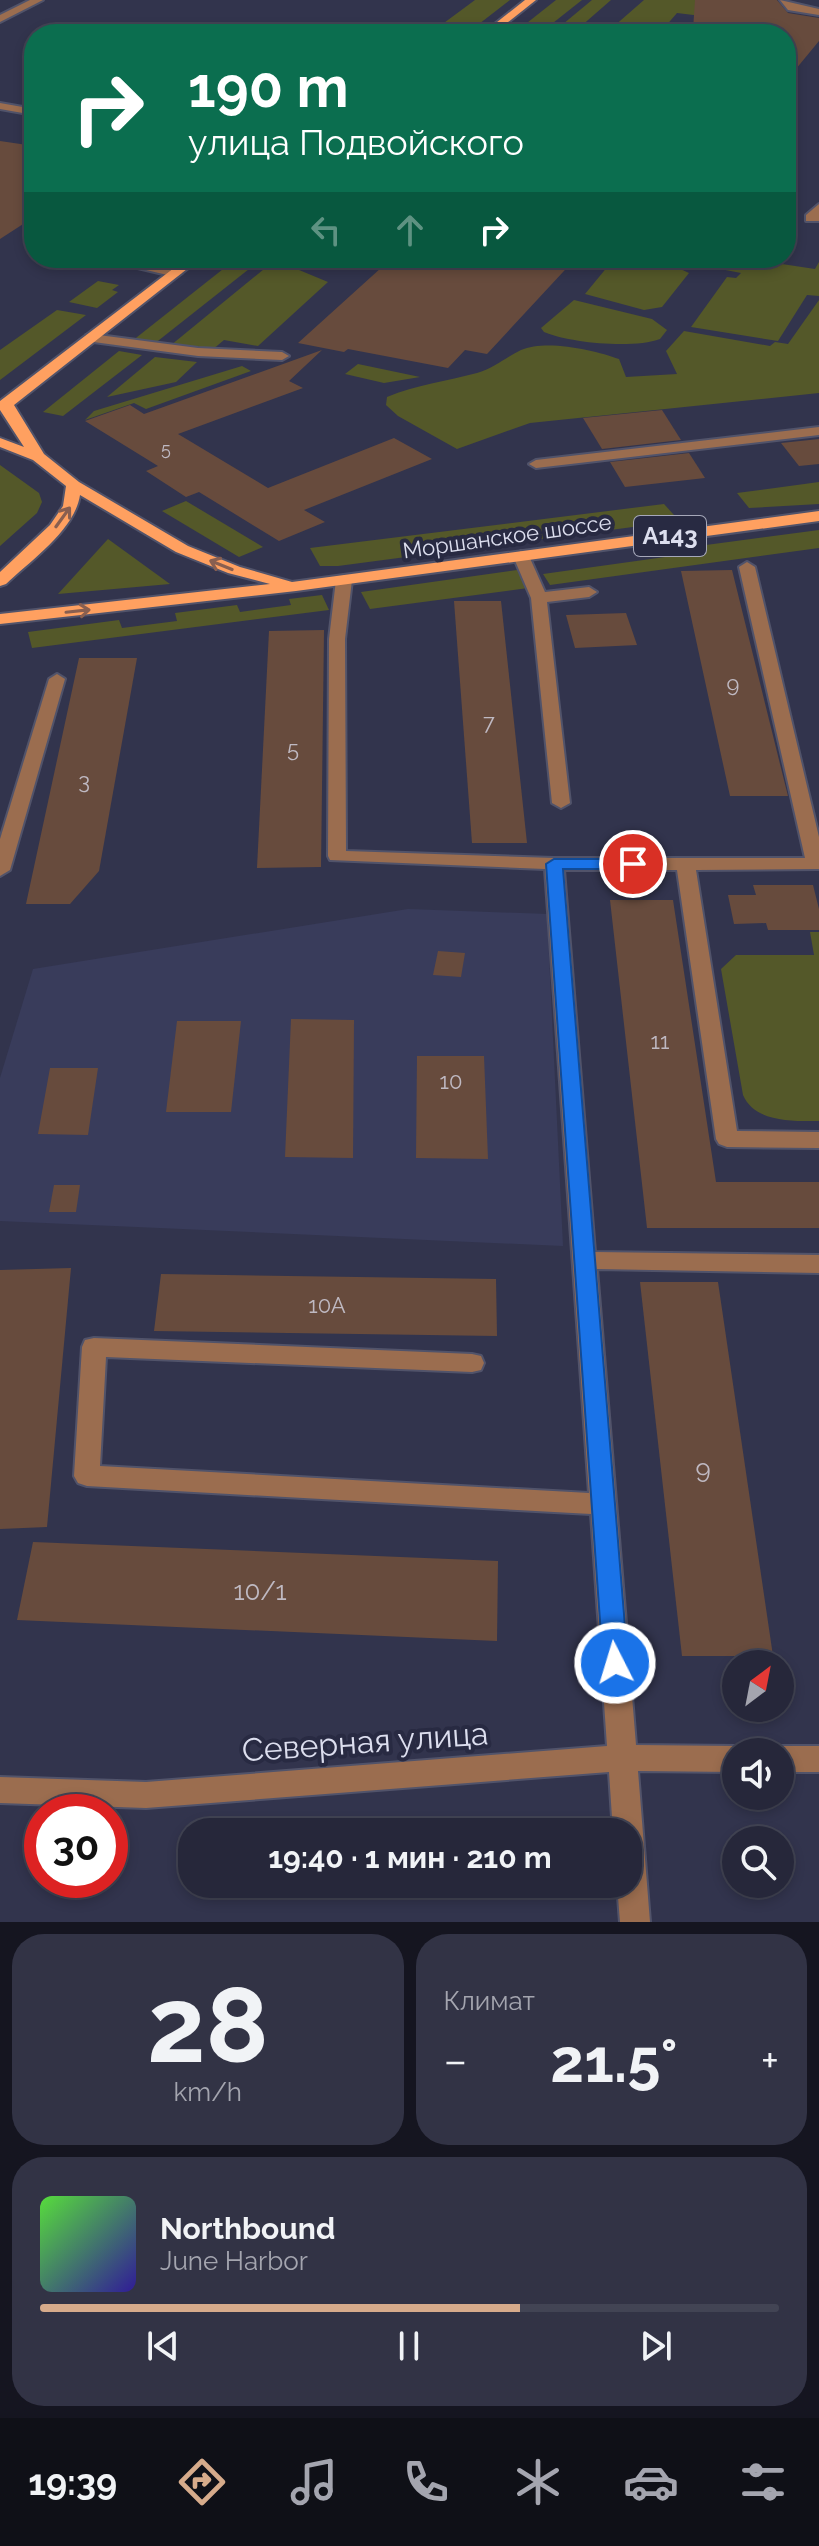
<!DOCTYPE html>
<html lang="ru">
<head>
<meta charset="utf-8">
<style>
  body { margin:0; font-family:Raleway,sans-serif; background:#323345; color:#f1f3f6; height:100vh; display:flex; flex-direction:column; font-size:30px; white-space:nowrap }
  * { box-sizing:border-box; margin:0 }
  p { font-size:26px; color:#a4a5af }
  .icon { flex:none; width:44px; height:44px; fill:none; stroke:currentColor; stroke-width:2; stroke-linecap:round; stroke-linejoin:round }
  .map { position:relative; height:1922px; overflow:hidden }
  .side { display:flex; flex-direction:column; gap:12px; padding:12px; background:#151520; flex:1 }
  .side>* { flex:none }
  .top-card { position:absolute; left:24px; top:24px; width:772px; height:244px; border-radius:32px; box-shadow:0 4px 12px #0003,0 0 0 2px #424454; background:#0b6e4f; color:#fff; overflow:hidden }
  .needle { width:52px; rotate:32deg }
  .buttons { position:absolute; left:722px; top:1650px; display:grid; gap:16px }
  .buttons a { display:grid; place-items:center; width:72px; height:72px; border-radius:50%; background:#26273a; box-shadow:0 4px 12px #0003,0 0 0 2px #424454; font-size:40px }
  .speed { position:absolute; left:24px; top:1794px; display:flex; gap:16px; font-size:40px; font-weight:700; text-align:center }
  .speed>* { display:grid; place-content:center; width:104px; height:104px; border-radius:50%; background:#26273a; box-shadow:0 4px 12px #0003,0 0 0 2px #424454; line-height:1 }
  .speed .limit { border:12px solid #d22; background:#fff; color:#111 }
  .pin { position:absolute; display:grid; place-items:center; width:68px; height:68px; color:#fff; margin:-34px; border:4px solid #fff; border-radius:50%; box-shadow:0 2px 8px #0007 }
  .me { position:absolute; width:88px; margin:-44px; rotate:355deg; stroke-linejoin:round; filter:drop-shadow(0 0 6px #0008) }
  .turn { display:flex; align-items:center; gap:28px; height:168px; padding:0 32px; font-size:36px }
  .turn .icon { width:104px; height:104px; stroke-width:2.5 }
  .turn b { display:block; font-size:56px; line-height:68px }
  .lanes { display:flex; align-items:center; height:76px; padding:0 32px; background:#0003; justify-content:center; gap:40px; direction:ltr }
  .lanes .off { opacity:.35 }
  .big { font-size:60px; font-weight:700; line-height:1.1 }
  .side .tile { flex:1; display:flex; flex-direction:column; justify-content:center; gap:12px; min-width:0; padding:0 28px; border-radius:32px; background:#323345 }
  .side .dial { align-items:center; gap:0 }
  .dial b { font-size:104px; line-height:1 }
  .song { display:flex; align-items:center; gap:24px }
  .cover { width:96px; height:96px; border-radius:12px; background:linear-gradient(135deg,hsl(110 70% 55%),hsl(250 70% 35%)) }
  .played { height:8px; border-radius:4px; background:linear-gradient(90deg,#d6ab8b 65%,#424454 65%) }
  .keys { display:flex; justify-content:space-around; direction:ltr }
  .heat { display:flex; justify-content:space-between; align-items:center; font-size:44px; direction:ltr }
  .side .tiles { flex:1; display:grid; gap:12px; grid-template-columns:1fr 1fr }
  .tile:last-child { grid-column:span 2 }
  .trip { position:absolute; left:178px; top:1818px; width:464px; height:80px; border-radius:32px; background:#26273a; box-shadow:0 4px 12px #0003,0 0 0 2px #424454; font-weight:700; line-height:80px; text-align:center }
  .tab-bar { display:flex; height:128px; justify-content:space-around; align-items:center; background:#0f1017; color:#a4a5af }
  .tab-bar .icon { width:56px; height:56px }
  .tab-bar .on { color:#d6ab8b }
  .tab-bar b { font-size:36px; color:#f1f3f6 }
  .map>svg:first-child { display:block }
  .built { fill:#393c5b }
  .green { fill:#545829 }
  .building { fill:#674b3d }
  .lines { fill:none; stroke-linecap:round; stroke-linejoin:round }
  .minor-casing { stroke:#51536a; stroke-width:4 }
  .major-casing { stroke:#51536a; stroke-width:4 }
  .minor { fill:#9b6d4f; fill-rule:evenodd }
  .major { fill:#ffa060; fill-rule:evenodd }
  .oneway { stroke:#895f50 }
  .route { fill:#1a73e8; stroke:#114b97; stroke-width:2 }
  .labels { text-anchor:middle; stroke-width:8; stroke-linejoin:round; paint-order:stroke }
  .far-number-label { font-size:18px; fill:#bfb9c2 }
  .far-street-label { font-size:22px; fill:#dcdeee; stroke:#282a42 }
  .number-label { font-size:22px; fill:#bfb9c2 }
  .shield { fill:#282a42; stroke:#a6a8ba; stroke-width:2 }
  .shield-label { font-size:24px; font-weight:bold; fill:#dcdeee }
  .near-number-label { font-size:26px; fill:#bfb9c2 }
  .near-street-label { font-size:32px; fill:#dcdeee; stroke:#282a42 }
</style>
</head>
<body>
<div class="map">
<svg width="819" height="1922" viewBox="0 0 819 1922">
  <rect width="100%" height="100%" fill="#32344d"/>
  <polygon class="built" points="408,909 547,914 563,1246 0,1221 0,1078 33,969"/>
  <g class="green">
    <polygon points="475,0 510,0 466,34 429,34"/>
    <polygon points="556,0 582,0 539,34 513,34"/>
    <polygon points="592,0 611,0 572,34 551,34"/>
    <polygon points="644,0 725,0 710,17 677,13 664,28 689,34 605,34"/>
    <polygon points="237,258 263,258 149,348 127,345"/>
    <polygon points="275,260 328,282 258,346 224,340 206,355 165,350"/>
    <polygon points="613,260 676,267 689,273 662,307 644,310 585,294"/>
    <polygon points="755,260 815,269 819,262 819,296 807,295 778,341 691,327 727,277 736,278 741,273 710,267 714,264 747,266"/>
    <polygon points="98,281 119,285 112,290 118,292 97,308 69,302"/>
    <path d="M574 300 652 319 667 330 660 339C633 349 570 343 544 332L541 328Z"/>
    <path d="M819 300V393L530 423 457 449 398 416 386 405 387 397C416 385 447 381 477 373 494 368 506 357 521 350 546 339 595 350 619 359L626 377 677 374 666 351 684 331 770 346 775 342 788 344Z"/>
    <polygon points="57,310 86,315 0,380 0,350"/>
    <polygon points="119,351 142,355 63,416 43,412"/>
    <polygon points="155,357 197,362 176,382 107,397"/>
    <polygon points="358,364 420,377 384,383 345,374"/>
    <polygon points="242,366 251,371 146,409 134,403 85,420 94,411"/>
    <polygon points="0,465 39,493 42,502 37,513 0,546"/>
    <polygon points="819,482 819,504 749,508 737,493"/>
    <polygon points="186,501 263,547 239,557 162,511"/>
    <polygon points="664,504 674,515 648,525 338,566 320,566 310,548"/>
    <polygon points="819,530 819,548 550,585 543,574 665,557 661,551"/>
    <polygon points="108,539 170,584 58,594"/>
    <polygon points="517,570 528,588 370,609 361,592"/>
    <polygon points="322,595 329,610 32,648 28,632 119,620 122,628 177,621 175,613 237,605 240,612 291,605 289,599"/>
    <path d="M810 932H819V1121C794 1121 755 1123 743 1095L721 969 736 955H814Z"/>
  </g>
  <g class="building">
    <polygon points="695,0 777,0 788,13 819,18 819,41 786,81 786,34 721,34 693,30"/>
    <polygon points="0,141 34,146 34,217 0,239"/>
    <polygon points="392,258 576,258 487,354 465,350 448,368 348,349 344,352 298,343"/>
    <polygon points="322,350 289,381 303,388 178,434 268,488 394,438 432,459 304,510 325,522 279,541 199,492 186,497 146,471 158,466 85,421 130,405 144,414"/>
    <polygon points="662,410 681,440 602,449 583,418"/>
    <polygon points="819,439 819,464 799,466 781,443"/>
    <polygon points="689,453 705,478 625,487 610,462"/>
    <polygon points="732,570 780,764 788,796 730,796 681,571"/>
    <polygon points="454,601 501,601 527,843 472,843"/>
    <polygon points="626,613 637,645 575,648 566,615"/>
    <polygon points="324,630 321,867 257,868 269,631"/>
    <polygon points="79,658 137,658 99,871 70,904 26,904"/>
    <polygon points="753,885 813,885 819,909 819,930 768,930 766,923 734,924 728,895 756,895"/>
    <polygon points="610,900 673,900 716,1182 819,1182 819,1228 647,1228"/>
    <polygon points="438,951 465,953 461,977 433,975"/>
    <polygon points="291,1019 354,1020 353,1158 285,1157"/>
    <polygon points="177,1021 241,1021 231,1112 166,1112"/>
    <polygon points="417,1056 484,1056 488,1159 416,1158"/>
    <polygon points="50,1068 98,1068 88,1135 38,1134"/>
    <polygon points="54,1185 80,1185 76,1212 49,1212"/>
    <polygon points="71,1268 47,1527 0,1529 0,1270"/>
    <polygon points="161,1274 496,1279 497,1336 154,1331"/>
    <polygon points="640,1282 718,1282 773,1656 682,1656"/>
    <polygon points="33,1542 498,1561 497,1641 17,1620"/>
  </g>
  <g class="lines">
    <g class="minor-casing">
      <g id="minor">
        <polygon points="30,0 43,0 0,22 0,15"/>
        <polygon points="780,0 819,9 819,15 788,10"/>
        <polygon points="0,103 34,109 34,115 0,109"/>
        <polygon points="819,204 819,221 806,221 806,215"/>
        <polygon points="95,258 120,258 182,273 176,277"/>
        <polygon points="91,334 198,348 282,352 289,356 282,360 198,356 86,341 86,335"/>
        <polygon points="819,427 819,435 536,468 529,464 536,460"/>
        <polygon points="521,551 529,556 545,592 589,587 597,592 589,597 547,602 570,803 561,808 552,803 531,598 513,556"/>
        <polygon points="747,562 755,567 819,837 819,869 696,870 737,1131 819,1132 819,1148 727,1147 719,1144 716,1139 677,870 564,870 595,1252 819,1255 819,1273 597,1269 636,1745 736,1746 747,1752 736,1752 736,1772 638,1771 650,1922 620,1922 617,1884 628,1884 628,1832 613,1832 609,1772 146,1808 0,1803 0,1777 146,1782 607,1746 591,1514 87,1486 78,1483 74,1476 82,1347 85,1340 94,1338 472,1354 481,1356 484,1363 481,1370 472,1372 106,1357 100,1466 589,1493 545,869 330,860 328,856 329,639 336,580 344,575 352,580 345,639 346,851 554,858 805,858 739,567"/>
        <polygon points="57,674 65,679 10,870 0,876 0,839 49,679"/>
        <polygon points="780,1746 819,1746 819,1772 780,1772 780,1752 769,1752"/>
      </g>
    </g>
    <g class="major-casing">
      <g id="major">
        <polygon points="525,0 536,0 493,34 482,34"/>
        <path d="M187 258H201L14 405 44 454 79 482 188 546 240 567 292 582 819 511V521L296 591 0 624V614L270 584 228 573 176 552 80 495C75 530 30 561 6 584L0 586V572L50 525 63 506 66 486 33 460 0 447V438L24 447 0 410V401Z"/>
      </g>
    </g>
    <use href="#minor" class="minor"/>
    <use href="#major" class="major"/>
  </g>
  <defs><path id="oneway-shaft" d="M-6 0H5M1.5-3L5.5 0L1.5 3" fill="none" stroke-width="1.6" stroke-linecap="round" stroke-linejoin="round" transform="scale(2)"/></defs>
  <g class="oneway">
    <use href="#oneway-shaft" transform="translate(63 517) rotate(-54)"/>
    <use href="#oneway-shaft" transform="translate(221 565) rotate(-158)"/>
    <use href="#oneway-shaft" transform="translate(78 611) rotate(-6)"/>
  </g>
  <polygon class="route" points="554,859 633,859 642,864 633,869 563,869 628,1663 624,1670 615,1674 607,1670 603,1663 546,864"/>
  <g class="labels">
    <g class="far-number-label">
      <text x="166" y="455">5</text>
    </g>
    <g class="far-street-label">
      <text transform="translate(507 536) rotate(-8)" y="8">Моршанское шоссе</text>
    </g>
    <g class="number-label">
      <text x="733" y="692">9</text>
      <text x="489" y="730">7</text>
      <text x="293" y="757">5</text>
      <text x="84" y="789">3</text>
      <text x="660" y="1049">11</text>
      <text x="451" y="1089">10</text>
      <text x="327" y="1313">10А</text>
    </g>
    <rect class="shield" x="634" y="516" width="72" height="40" rx="6"/>
    <g class="shield-label">
      <text x="670" y="544">А143</text>
    </g>
    <g class="near-number-label">
      <text x="703" y="1478">9</text>
      <text x="260" y="1600">10/1</text>
    </g>
    <g class="near-street-label">
      <text transform="translate(365 1742) rotate(-4)" y="11">Северная улица</text>
    </g>
  </g>
</svg>
<div class="buttons">
<a><svg class="needle" viewBox="-14 -14 28 28"><path d="M0-13l5 13h-10z" fill="#e53935"/><path d="M0 13l5-13h-10z" fill="#a4a5af"/></svg></a>
<a><svg class="icon" aria-label="sound" viewBox="0 0 24 24"><path d="M4 9h4l5-4v14l-5-4H4zM17 9q2 3 0 6"/></svg></a>
<a><svg class="icon" aria-label="search" viewBox="0 0 24 24"><circle cx="10" cy="10" r="6"/><path d="M15 15l6 6"/></svg></a>
</div>
<div class="speed"><div class="limit">30</div></div>
<div class="pin" style="left:633px;top:864px;background:#d93025"><svg class="icon" aria-label="arrive" viewBox="0 0 24 24"><path d="M6 21V4h12l-3 4 3 4H6"/></svg></div>
<svg class="me" style="left:615px;top:1663px" viewBox="-20 -20 40 40"><circle r="17" fill="#1a73e8" stroke="#fff" stroke-width="3"/><path d="M0-11L8 9 0 5-8 9z" fill="#fff"/></svg>
<div class="trip">19:40 · 1 мин · 210 m</div>
<div class="top-card">
<div class="turn"><svg class="icon" aria-label="right" viewBox="0 0 24 24"><path d="M7 20v-9h11M14 6l5 5-5 5"/></svg><div><b>190 m</b>улица Подвойского</div></div>
<div class="lanes"><svg class="icon off" aria-label="left" viewBox="0 0 24 24"><path d="M17 20v-9H6M10 6l-5 5 5 5"/></svg><svg class="icon off" aria-label="ahead" viewBox="0 0 24 24"><path d="M12 20V5M6 11l6-6 6 6"/></svg><svg class="icon" aria-label="right" viewBox="0 0 24 24"><path d="M7 20v-9h11M14 6l5 5-5 5"/></svg></div>
</div>
</div>
<section class="side">
<div class="tiles">
<div class="tile dial"><b>28</b><p>km/h</p></div>
<div class="tile"><p>Климат</p>
<div class="heat"><a>−</a><b class="big">21.5°</b><a>+</a></div>
</div>
<div class="tile">
<div class="song"><i class="cover"></i><div><b>Northbound</b><p>June Harbor</p></div></div>
<div class="played"></div>
<div class="keys"><svg class="icon" aria-label="previous" viewBox="0 0 24 24"><path d="M18 5L8 12l10 7zM5 5v14"/></svg><svg class="icon" aria-label="pause" viewBox="0 0 24 24"><path d="M8 5v14M16 5v14"/></svg><svg class="icon" aria-label="next" viewBox="0 0 24 24"><path d="M6 5l10 7-10 7zM19 5v14"/></svg></div>
</div>
</div>
</section>
<nav class="tab-bar">
<b>19:39</b>
<svg class="icon on" aria-label="directions" viewBox="0 0 24 24"><path d="M12 3l9 9-9 9-9-9zM9 14v-3h6M13 9l2 2-2 2"/></svg>
<svg class="icon" aria-label="music" viewBox="0 0 24 24"><path d="M9 18V5l10-2v13"/><circle cx="6" cy="18" r="3"/><circle cx="16" cy="16" r="3"/></svg>
<svg class="icon" aria-label="phone" viewBox="0 0 24 24"><path d="M5 4h4l2 5-3 2q2 4 5 5l2-3 5 2v4C11 20 4 13 5 4z"/></svg>
<svg class="icon" aria-label="climate" viewBox="0 0 24 24"><path d="M12 3v18M4 7l16 10M4 17L20 7"/></svg>
<svg class="icon" aria-label="car" viewBox="0 0 24 24"><path d="M5 17H2v-5l4-1 3-4h7l3 4 3 1v5h-3M9 17h6M6 11h13"/><circle cx="7" cy="17" r="2"/><circle cx="17" cy="17" r="2"/></svg>
<svg class="icon" aria-label="filters" viewBox="0 0 24 24"><path d="M4 7h16M4 17h16"/><circle cx="9" cy="7" r="2"/><circle cx="15" cy="17" r="2"/></svg>
</nav>
</body>
</html>
